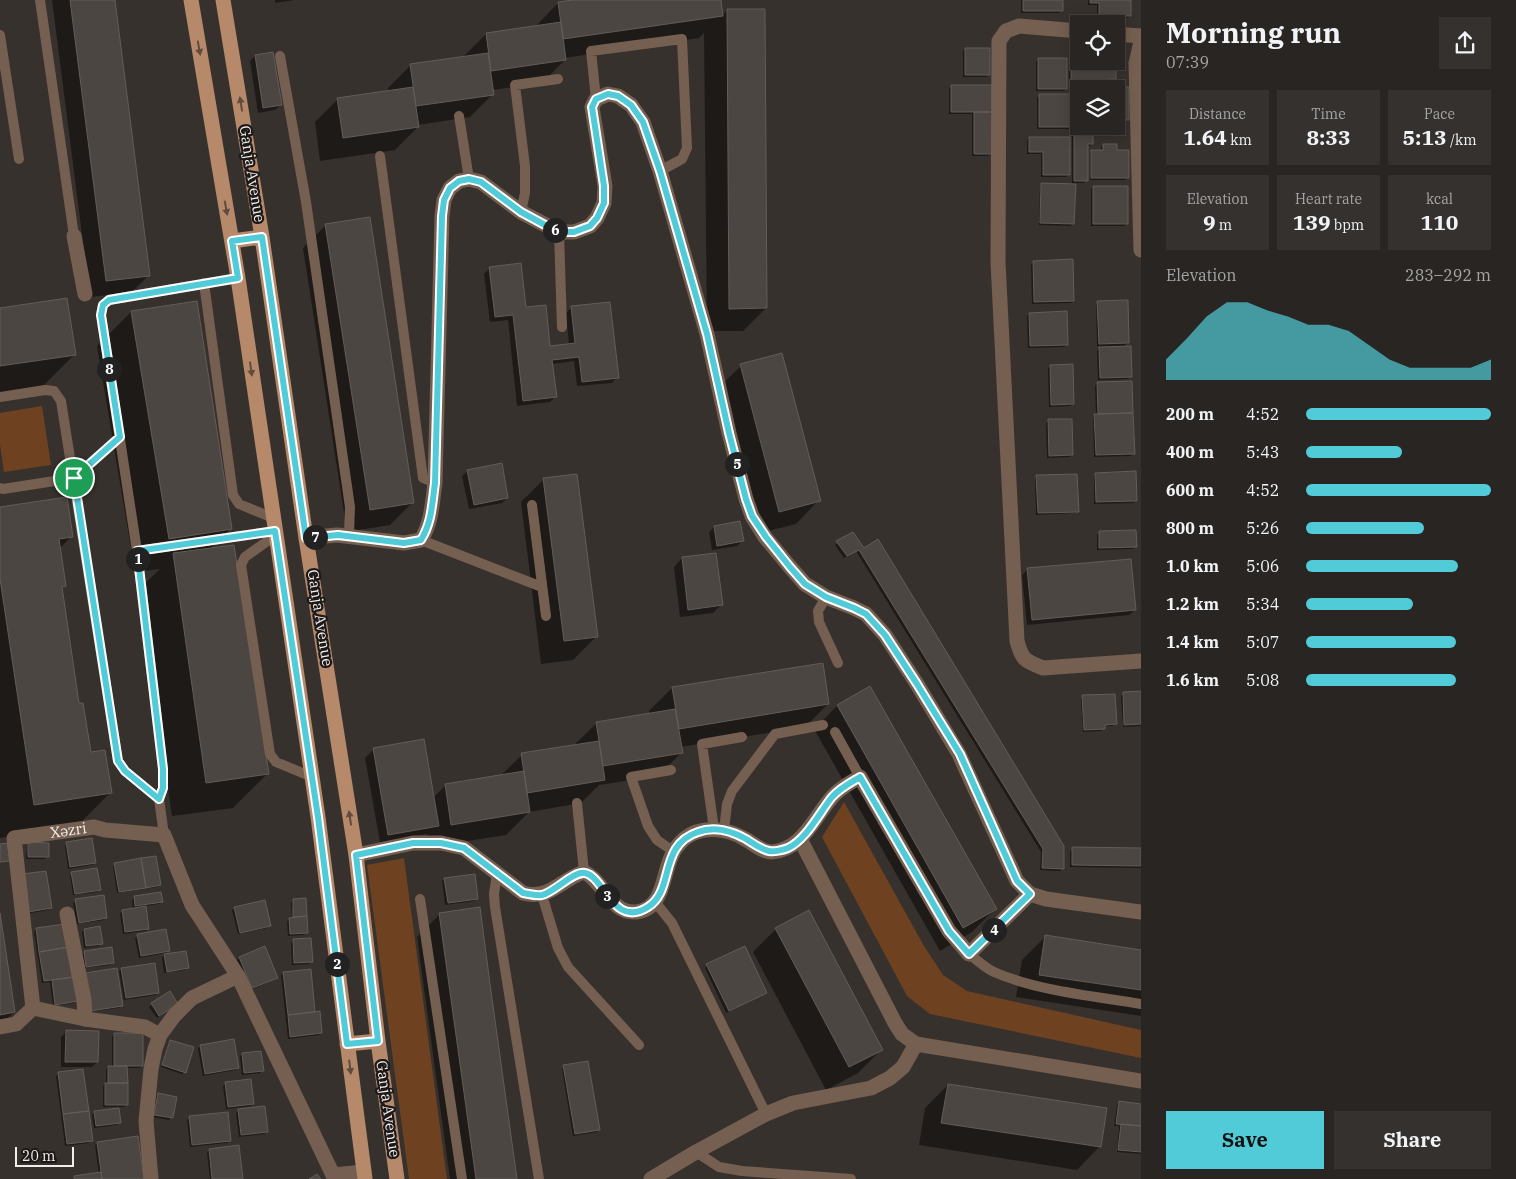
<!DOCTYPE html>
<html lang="en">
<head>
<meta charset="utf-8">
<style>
  body { margin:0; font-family:"IBM Plex Serif",serif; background:#35312f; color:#f1f3f6; height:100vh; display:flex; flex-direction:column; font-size:19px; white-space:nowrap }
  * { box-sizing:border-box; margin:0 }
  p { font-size:16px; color:#a5a5a5 }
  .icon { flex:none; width:28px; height:28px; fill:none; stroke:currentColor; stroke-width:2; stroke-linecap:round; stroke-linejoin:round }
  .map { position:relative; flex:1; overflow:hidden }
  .sheet { display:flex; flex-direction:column; background:#292522; width:375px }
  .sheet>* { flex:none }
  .buttons { position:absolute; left:1070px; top:15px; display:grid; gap:10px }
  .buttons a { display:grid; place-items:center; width:55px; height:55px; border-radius:0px; background:#292522; box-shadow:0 2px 12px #0003,0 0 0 1px #454240; font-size:25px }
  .scale { position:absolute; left:15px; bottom:12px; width:59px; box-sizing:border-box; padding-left:5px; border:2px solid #f1edeb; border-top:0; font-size:14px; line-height:18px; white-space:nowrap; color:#f1edeb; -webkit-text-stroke:4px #1c1918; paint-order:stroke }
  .pin { position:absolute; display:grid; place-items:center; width:42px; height:42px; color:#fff; margin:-21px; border:2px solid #fff; border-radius:50%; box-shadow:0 1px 5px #0007 }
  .km { position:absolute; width:25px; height:25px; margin:-12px; border-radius:50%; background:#222; color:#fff; font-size:14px; line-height:25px; text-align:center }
  .round { display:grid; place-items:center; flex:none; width:52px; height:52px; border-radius:0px; background:#35312f }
  .summary { display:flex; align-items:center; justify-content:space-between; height:85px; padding:0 25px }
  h1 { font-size:28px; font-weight:700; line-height:38px }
  .stats { display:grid; grid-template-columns:repeat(3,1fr); gap:8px; height:85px; padding:5px 25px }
  .stats div { display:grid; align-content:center; border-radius:0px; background:#35312f; text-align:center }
  .stats b { font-size:21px; font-weight:700 }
  .stats small { font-size:14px; font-weight:400 }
  .stats p { font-size:14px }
  .chart { height:140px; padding:10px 25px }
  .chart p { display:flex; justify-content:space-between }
  .chart svg { width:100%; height:90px; margin-top:5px; fill:#52cbd8; opacity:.7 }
  .cta { display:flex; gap:10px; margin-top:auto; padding:10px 25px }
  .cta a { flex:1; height:58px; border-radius:0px; background:#52cbd8; color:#111; font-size:20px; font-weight:700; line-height:58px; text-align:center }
  .cta a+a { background:#35312f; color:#f1f3f6 }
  ul { padding:0 25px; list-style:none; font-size:16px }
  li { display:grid; grid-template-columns:80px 60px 1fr; align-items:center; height:38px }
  li i { height:12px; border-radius:6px; background:#52cbd8 }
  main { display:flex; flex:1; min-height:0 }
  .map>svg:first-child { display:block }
  .green { fill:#6e4120 }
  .shadow { fill:#0007 }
  .building { fill:#4c4642; stroke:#635c58 }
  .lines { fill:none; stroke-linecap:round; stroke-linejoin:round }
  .lane { stroke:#755f50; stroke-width:10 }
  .street { stroke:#755f50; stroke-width:15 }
  .primary { stroke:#b6896a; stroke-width:15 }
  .oneway { fill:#614b3d }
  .route-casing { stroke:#fff; stroke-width:10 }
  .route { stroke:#52cbd8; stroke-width:6 }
  .labels { text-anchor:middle; stroke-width:4.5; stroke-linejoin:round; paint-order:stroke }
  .street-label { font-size:15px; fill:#f1edeb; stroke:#1c1918 }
</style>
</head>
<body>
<main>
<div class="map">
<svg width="1141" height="1179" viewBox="0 0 1141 1179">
  <rect width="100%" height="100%" fill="#37312d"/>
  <!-- green -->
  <path class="green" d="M42 406 51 465 4 472 0 445V413Z
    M844 802 924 946 943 975 967 991 1141 1030V1058L930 1014 907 996 822 837Z
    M404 858 447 1179H409L367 865Z"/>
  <!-- shadow -->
  <path class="shadow" d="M52 0H114L149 275 132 292 90 297Z
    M275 0H295L275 3Z
    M581 0H720L722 16 727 10 766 308 743 331H707L704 33 699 38 564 58 565 60 542 83 492 90 493 94 470 117 418 125V127L395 150 320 161 315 122 338 99 388 92V88L411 65 463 57 486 34 535 27 558 3Z
    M1021 0H1062V11L1059 13H1021Z
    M1088 0H1130V16L1128 18H1097V5H1088Z
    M965 49 988 75 986 77H963V51Z
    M1072 55 1079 61 1115 78 1112 81H1107V88H1128V119L1126 122H1116V89H1069V57Z
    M255 56 281 105 275 110 258 113 250 61Z
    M1038 60 1066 88 1064 91H1036V62Z
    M952 86H991V154L988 156H972V114H949V88Z
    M1039 96 1071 126 1075 123 1079 126 1092 143 1090 146H1086V180L1084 183H1075L1073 223 1071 226 1039 225 1040 187 1042 184 1072 185V126L1069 129H1037V98Z
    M1029 138 1068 175 1066 177H1041V154H1027V140Z
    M1104 145 1127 178 1125 180H1090V153L1092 151H1101V147Z
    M1093 187 1127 224 1124 226H1091V189Z
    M326 225 413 502 390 525 347 532 303 248Z
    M1033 262 1073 301 1071 303 1032 304 1031 264Z
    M490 268 525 309 549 347 569 345 566 313 571 308 617 377 612 383 577 386 574 361 552 364 555 397 550 402 517 406 508 320 490 322 484 274Z
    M1098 302 1128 343 1123 347 1130 376 1128 379 1098 380 1097 351 1101 346H1097L1096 304Z
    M0 309 75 354 40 389 0 395Z
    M131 312 230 529 209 550 268 773 233 808 172 816 139 589 160 569 135 572 97 346Z
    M1029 314 1067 344 1064 347 1028 348 1027 316Z
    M741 366 819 500 796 524 756 534 717 389Z
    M1050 366 1073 404 1070 406 1049 407 1048 368Z
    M1097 383 1133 454 1131 456 1094 457 1093 417 1096 415 1095 386Z
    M1049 421 1072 455 1070 457 1047 458 1046 423Z
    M468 471 507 498 502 503 469 509 462 476Z
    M1096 474 1136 500 1134 503 1094 504V476Z
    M1037 476 1077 511 1075 513 1036 515 1035 478Z
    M544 479 596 637 573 660 541 664 521 502Z
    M0 508 72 536 59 549 65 586 61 589 78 705 90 754 110 793 76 827 0 838Z
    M714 527 742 541 737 546 712 550 709 532Z
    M1099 533 1135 546 1133 549 1097 550V535Z
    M853 534 1062 869 1060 871 1040 870 1041 852 856 551 844 558 835 545Z
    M682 558 721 605 713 613 680 617 674 567Z
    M1027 570 1135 610 1129 615 1027 625 1022 575Z
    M672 688 828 704 805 727 680 747 681 753 658 776 599 785 581 803 529 812 506 835 429 847 427 834 380 842 365 758 374 749 433 798 446 785 500 776 522 755 573 746 597 723 650 714 649 711Z
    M870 688 995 909 972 932 940 951 814 729 837 706Z
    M1141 693V726L1123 727 1121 696 1123 694Z
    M1083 697 1115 723 1113 726H1103L1101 731 1083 732 1081 699Z
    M67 843 95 863 92 865 68 869 65 846Z
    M29 844 47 857 45 859H26L27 846Z
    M1073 849H1141V868L1070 867V851Z
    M115 864 160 885 157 887 117 893 113 866Z
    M72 873 100 889 97 892 73 895 70 875Z
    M21 878 51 908 48 910 26 914Z
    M445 879 477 898 474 901 445 905 442 881Z
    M160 894 162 902 159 904 145 906 148 928 146 931 123 934 120 914 122 911 133 910 132 900 134 898Z
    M76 900 106 918 104 920 77 924 73 903Z
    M293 900H305L307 932 304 935 288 936 287 921 292 919 291 903Z
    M235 908 270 925 267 928 238 934 232 910Z
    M440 914 516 1179H450L417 937Z
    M0 922 14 1012 3 1023 0 1024Z
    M64 925 76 1001 74 1003 53 1006 50 982 42 983 34 932 36 929Z
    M776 929 881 1050 858 1073 826 1090 753 952Z
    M84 930 101 943 99 946 84 948 82 932Z
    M138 936 168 951 166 953 139 958 135 938Z
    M1045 937 1141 951V1016L1016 997 1022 960Z
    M294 940 311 961 309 964 292 965 291 943Z
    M85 952 113 962 110 965 84 968 82 955Z
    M164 955 188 968 185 970 164 973 162 958Z
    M240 958 277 977 274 980 250 990 237 960Z
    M707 965 766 993 726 1013 705 968Z
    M122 969 158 993 156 995 124 1000 119 971Z
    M116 970 121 1005 119 1008 88 1012Z
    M284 973 314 1013 321 1033 319 1035 288 1039 281 975Z
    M169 993 174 1006 157 1018 149 1007Z
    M66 1032 97 1062 92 1067H61V1037Z
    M114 1034 142 1065 140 1068H126V1105L124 1107H103V1086L106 1083V1069L108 1067H112V1037Z
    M171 1041 185 1072 182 1074 161 1067 168 1044Z
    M233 1041 237 1068 235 1070 203 1076 198 1049 200 1046Z
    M242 1054 262 1070 260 1073 242 1075 240 1057Z
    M564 1066 599 1130 597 1132 573 1136 562 1069Z
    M59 1074 91 1141 89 1143 65 1146 56 1076Z
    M225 1084 253 1104 251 1106 226 1109 223 1086Z
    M948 1085 1100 1146 1077 1170 919 1145 925 1108Z
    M159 1094 171 1117 169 1120 152 1117 156 1097Z
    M1119 1103 1141 1105V1153L1140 1154 1117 1152 1119 1126H1114L1117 1105Z
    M239 1111 267 1132 264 1134 239 1137 236 1113Z
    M95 1112 120 1123 117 1125 94 1128 92 1115Z
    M190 1118 230 1140 227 1143 190 1147 187 1120Z
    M98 1143 143 1179H73L74 1177 99 1174 95 1145Z
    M209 1150 241 1179H210L207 1153Z"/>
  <!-- building -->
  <path class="building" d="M70 0H115L150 276 106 281Z
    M572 0H721L723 16 563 39 558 2Z
    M1023 0H1063V11H1023Z
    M1090 0H1131V16H1099V3H1090Z
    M727 9H765L767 308 729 309Z
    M561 22 566 60 491 71 486 33Z
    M965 48H990V75H965Z
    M273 52 282 105 263 108 255 55Z
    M488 53 494 95 416 106 410 64Z
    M1071 54H1079V61H1108V63H1116V79H1108V87H1071Z
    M1038 58H1067V89H1038Z
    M951 85H992V112H951Z
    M413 87 419 127 343 138 337 98Z
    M1090 87H1129V120H1116V89H1090Z
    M1039 94H1072V127H1039Z
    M974 112H992V154H974Z
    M1074 121H1079V126H1093V144H1088V181H1074Z
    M1029 137H1070V175H1043V152H1029Z
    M1103 144H1117V150H1129V178H1091V150H1103Z
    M1041 183 1076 184 1074 224 1040 223Z
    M1093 186H1128V224H1093Z
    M370 217 414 503 370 510 325 224Z
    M1073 259 1074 301 1034 302 1033 261Z
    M521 263 526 307 546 305 550 346 575 343 571 306 610 302 619 378 582 382 579 357 552 360 557 397 523 401 513 315 495 317 489 267Z
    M67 298 76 355 0 366V308Z
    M1128 300 1129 343 1099 344 1097 301Z
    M197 301 232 529 169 539 131 311Z
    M1067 311 1068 345 1030 346 1029 313Z
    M1131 346 1132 377 1100 378 1099 347Z
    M782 353 821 501 779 512 740 364Z
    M1073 364 1074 404 1051 405 1050 365Z
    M1132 381 1133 413 1098 414 1097 382Z
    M1133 413 1135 454 1096 455 1094 414Z
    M1048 419H1072L1073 455 1049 456Z
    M502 463 508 498 474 505 467 470Z
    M1136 471 1137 501 1096 502 1095 473Z
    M577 474 598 637 564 641 543 478Z
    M1077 474 1079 512 1038 513 1036 475Z
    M67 497 73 537 59 539 66 586 62 587 79 703H83L91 752 105 750 112 793 34 805 0 579V507Z
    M740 521 744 541 717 546 714 526Z
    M1136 530 1137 547 1099 548V531Z
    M853 532 864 548 878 539 1064 846V869L1042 868 1043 849 859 550 847 556 836 541Z
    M234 545 269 774 206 783 173 553Z
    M716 553 723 605 688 610 682 557Z
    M1131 559 1136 610 1032 620 1027 568Z
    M823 663 829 704 679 729 672 687Z
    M870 686 997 909 963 928 837 705Z
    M1141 691V724L1124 725 1123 692Z
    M1115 694 1117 724 1105 725V729L1084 730 1082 695Z
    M675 709 683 753 603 766 596 722Z
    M424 739 439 826 388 835 373 748Z
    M599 741 605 780 527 793 521 753Z
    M524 771 530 812 451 825 445 784Z
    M92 838 96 863 70 867 66 842Z
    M28 842 49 843V857H28Z
    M7 843 10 861 0 862V844Z
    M1072 847 1141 848V866L1072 865Z
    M156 856 161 885 146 888 141 858Z
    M141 858 146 888 119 892 114 863Z
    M97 868 101 890 75 894 71 872Z
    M46 871 52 908 28 912 22 874Z
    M475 874 478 899 448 903 444 878Z
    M161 892 163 902 135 906 134 896Z
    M104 895 107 918 79 923 75 899Z
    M306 898 307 916 293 917V899Z
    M265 900 271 926 240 933 234 907Z
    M146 906 149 929 125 932 122 910Z
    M480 907 490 984 517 1179H476L439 913Z
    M809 910 883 1050 849 1067 775 928Z
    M0 913 15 1012 0 1015Z
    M307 916 308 933 290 934 289 918Z
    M65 924 69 947 39 952 36 928Z
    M100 926 103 944 86 946 84 929Z
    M166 929 170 951 141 956 137 934Z
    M1045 935 1141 950V990L1039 975Z
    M311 938 313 962 294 963 293 939Z
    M265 946 278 978 252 988 239 957Z
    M745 946 767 993 729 1011 706 964Z
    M68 947 73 977 44 981 39 952Z
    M112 947 114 963 86 967 84 951Z
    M186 951 189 968 167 972 164 954Z
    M155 963 159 993 126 998 121 968Z
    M117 968 123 1006 90 1011 85 973Z
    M311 969 315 1012 288 1015 283 972Z
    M74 977 78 1001 55 1005 52 980Z
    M170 991 178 1004 159 1016 151 1003Z
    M320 1011 322 1033 290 1037 288 1015Z
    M66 1030 99 1031 98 1062H65Z
    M114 1033H143V1066H114Z
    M234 1039 239 1068 205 1074 200 1045Z
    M170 1040 194 1047 186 1073 162 1065Z
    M261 1051 264 1071 244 1073 242 1053Z
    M588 1061 600 1130 575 1134 563 1065Z
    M108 1066H127L128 1083H108Z
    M83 1069 89 1111 63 1114 58 1072Z
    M251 1079 254 1104 228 1107 225 1082Z
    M105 1083H128V1105H105Z
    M948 1084 1107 1108 1101 1147 941 1123Z
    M158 1093 177 1097 173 1118 154 1115Z
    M1119 1101 1141 1104V1126L1116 1124Z
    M265 1106 268 1132 241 1135 238 1109Z
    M119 1108 121 1123 96 1126 94 1111Z
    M89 1111 93 1141 67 1144 63 1114Z
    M228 1112 231 1141 192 1145 189 1116Z
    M1121 1124 1141 1126V1152L1118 1150Z
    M138 1136 144 1179H102L97 1142Z
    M239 1145 243 1179H212L209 1149Z
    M101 1172 102 1179H74V1176Z
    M317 1174 321 1179H309Z"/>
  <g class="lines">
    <!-- lane -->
    <path class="lane" d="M40 0 74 236
      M0 35 19 159
      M280 56 306 202 350 507 349 535
      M596 99 591 51 682 39 687 148 682 159 660 171
      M459 116 469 179
      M380 156 423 478 435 483
      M521 212 525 193V166L515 85 558 79
      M559 232 562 327
      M204 283 233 495 239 504 273 518
      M0 397 45 390 54 391 61 401 118 761 125 771 159 799
      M0 488 3 489 74 478 120 437
      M532 505 546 616
      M276 535 245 557 241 565 270 754 276 762 312 777
      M421 540 542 587
      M137 551 275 531
      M826 597 818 611 819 622 838 663
      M835 732 860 777
      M671 770 631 777 648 826 657 840 673 851
      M577 803 584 872
      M714 829 702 744 742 737
      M724 830 727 804 732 791 775 734 823 725
      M164 835 159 799 163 788V769L137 551 101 315 103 305 109 300 238 278
      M497 873 494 894 495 907 539 1179
      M542 895 558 948 568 967 639 1045
      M420 899 462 1179
      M655 902 672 923 766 1114
      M969 954C977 960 985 968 994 972 1037 991 1094 996 1141 1004
      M696 1152 719 1167 742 1171 851 1179"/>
    <!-- street -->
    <g class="street">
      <path d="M1079 31 1019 26 1006 31 999 41 998 262 1017 641C1022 660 1025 661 1043 668L1141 661"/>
      <path d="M1116 34 1141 36"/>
      <path d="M1141 42 1136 63 1141 250"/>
      <path d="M74 236 85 294"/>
      <path d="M306 538 337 535 404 543 421 540C432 522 432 504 435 483L442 216 444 200 450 188 459 181 469 179 481 182 521 212 559 232H574L590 226 597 218 604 203 605 186 592 107 596 99 608 94 618 96 631 105 643 122 660 171 707 334 729 433 746 499 752 516 765 537 790 567 805 584 826 597 854 608 866 614 885 635 917 684 959 754 1017 881 1030 894 1046 899 1141 912"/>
      <path d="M800 839 895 1023 902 1034 916 1044"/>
      <path d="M356 855 413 843H441L464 848 523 893C550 900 560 880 584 872 604 881 610 914 636 912 666 909 662 870 674 851 676 847 681 842 684 839 701 825 727 828 745 839 753 843 762 852 772 852 804 850 815 814 835 794 842 787 851 782 860 777L949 931 969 954 1030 894"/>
      <path d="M67 914 84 1000 85 1019"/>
      <path id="s1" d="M33 1008 14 838 94 827 105 830 164 835 192 905 238 976"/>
      <path d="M0 1027 16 1024 33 1008 85 1019 145 1027 160 1035"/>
      <path d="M151 1179 146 1121 151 1069 155 1049 160 1035 174 1016 192 998 238 976 333 1175 364 1172"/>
      <path d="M651 1179 696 1152 766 1114 793 1103 871 1088 890 1078 903 1067 916 1044 1141 1081"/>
    </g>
    <!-- primary -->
    <path class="primary" d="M191 0 238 278 318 817 365 1179
      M223 0 262 237 306 538 356 855 378 1041 397 1179
      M232 241 262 237
      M347 1044 378 1041"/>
  </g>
  <!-- one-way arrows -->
  <defs><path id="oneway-solid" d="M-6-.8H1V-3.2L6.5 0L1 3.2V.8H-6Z" transform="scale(1.25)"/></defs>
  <g class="oneway">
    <use href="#oneway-solid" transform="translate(199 48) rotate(80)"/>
    <use href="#oneway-solid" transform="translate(241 104) rotate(-99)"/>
    <use href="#oneway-solid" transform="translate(226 208) rotate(80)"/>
    <use href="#oneway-solid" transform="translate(251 369) rotate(82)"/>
    <use href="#oneway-solid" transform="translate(350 818) rotate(-99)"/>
    <use href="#oneway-solid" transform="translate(350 1067) rotate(83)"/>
  </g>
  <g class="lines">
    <!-- route casing -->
    <g class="route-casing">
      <path id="route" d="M608 94 618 96 631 105 643 122 660 171 707 334 729 433 746 499 752 516 766 537 790 567 805 584 826 597 854 608 866 614 885 635 917 684 960 754 1017 881 1030 894 969 954 949 931 860 777C850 783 840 788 832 797 820 812 806 840 788 848 783 850 774 852 769 851 760 849 754 844 746 839 732 831 714 826 698 832 658 845 675 890 648 907 613 929 605 877 585 873 573 871 555 892 542 895 536 896 529 894 523 893L464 848 441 843H413L356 855 378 1041 347 1044 318 817 275 531 137 551 163 769V788L159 799 125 771 118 761 74 478 120 437 101 315 103 305 109 300 238 278 232 241 262 237 306 538 338 535 404 543 421 540C432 522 432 504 435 483L442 216 444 200 450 188 459 181 469 179 481 182 521 212 558 232H574L590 226 597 218 604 203V186L592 107 596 99Z"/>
    </g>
    <!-- route -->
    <use href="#route" class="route"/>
  </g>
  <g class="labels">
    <!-- street labels -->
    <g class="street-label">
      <text transform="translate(252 174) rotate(81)" y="5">Ganja Avenue</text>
      <text transform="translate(320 618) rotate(81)" y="5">Ganja Avenue</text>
      <text dy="5" stroke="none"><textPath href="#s1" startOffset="226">Xəzri</textPath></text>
      <text transform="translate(388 1109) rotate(82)" y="5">Ganja Avenue</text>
    </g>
  </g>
</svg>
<div class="buttons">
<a><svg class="icon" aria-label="locate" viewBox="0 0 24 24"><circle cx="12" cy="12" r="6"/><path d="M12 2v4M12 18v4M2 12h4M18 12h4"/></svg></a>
<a><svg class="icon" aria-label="layers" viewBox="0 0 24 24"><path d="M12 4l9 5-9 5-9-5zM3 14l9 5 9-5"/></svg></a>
</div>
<div class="scale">20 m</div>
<div class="pin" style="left:74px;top:478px;background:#1e9e55"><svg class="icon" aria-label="arrive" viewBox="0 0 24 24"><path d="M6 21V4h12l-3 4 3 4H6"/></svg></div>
<b class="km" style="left:138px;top:559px">1</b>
<b class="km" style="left:337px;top:964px">2</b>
<b class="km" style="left:607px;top:896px">3</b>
<b class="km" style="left:994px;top:930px">4</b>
<b class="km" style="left:737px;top:464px">5</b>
<b class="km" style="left:555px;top:230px">6</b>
<b class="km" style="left:315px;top:537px">7</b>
<b class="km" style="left:109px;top:369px">8</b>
</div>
<section class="sheet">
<div class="summary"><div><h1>Morning run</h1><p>07:39</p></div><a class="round"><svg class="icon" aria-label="share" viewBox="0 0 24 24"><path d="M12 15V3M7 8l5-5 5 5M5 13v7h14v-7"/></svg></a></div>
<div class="stats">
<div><p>Distance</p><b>1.64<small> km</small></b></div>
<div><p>Time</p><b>8:33</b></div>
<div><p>Pace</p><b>5:13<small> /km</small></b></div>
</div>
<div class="stats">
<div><p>Elevation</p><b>9<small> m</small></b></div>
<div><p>Heart rate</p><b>139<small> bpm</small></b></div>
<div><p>kcal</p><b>110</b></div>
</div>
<div class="chart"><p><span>Elevation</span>283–292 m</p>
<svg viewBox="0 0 160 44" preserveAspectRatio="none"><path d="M0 44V34L10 24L20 13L30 6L40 6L50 10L60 13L70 17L80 17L90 20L100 27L110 34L120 38L130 38L140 38L150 38L160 34V44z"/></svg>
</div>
<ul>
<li><b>200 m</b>4:52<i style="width:100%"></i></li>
<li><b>400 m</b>5:43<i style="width:52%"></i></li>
<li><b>600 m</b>4:52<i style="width:100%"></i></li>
<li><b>800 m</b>5:26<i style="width:64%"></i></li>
<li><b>1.0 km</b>5:06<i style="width:82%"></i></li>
<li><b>1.2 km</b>5:34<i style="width:58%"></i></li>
<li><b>1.4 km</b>5:07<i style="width:81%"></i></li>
<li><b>1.6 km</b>5:08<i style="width:81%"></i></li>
</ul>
<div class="cta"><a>Save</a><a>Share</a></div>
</section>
</main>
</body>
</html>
